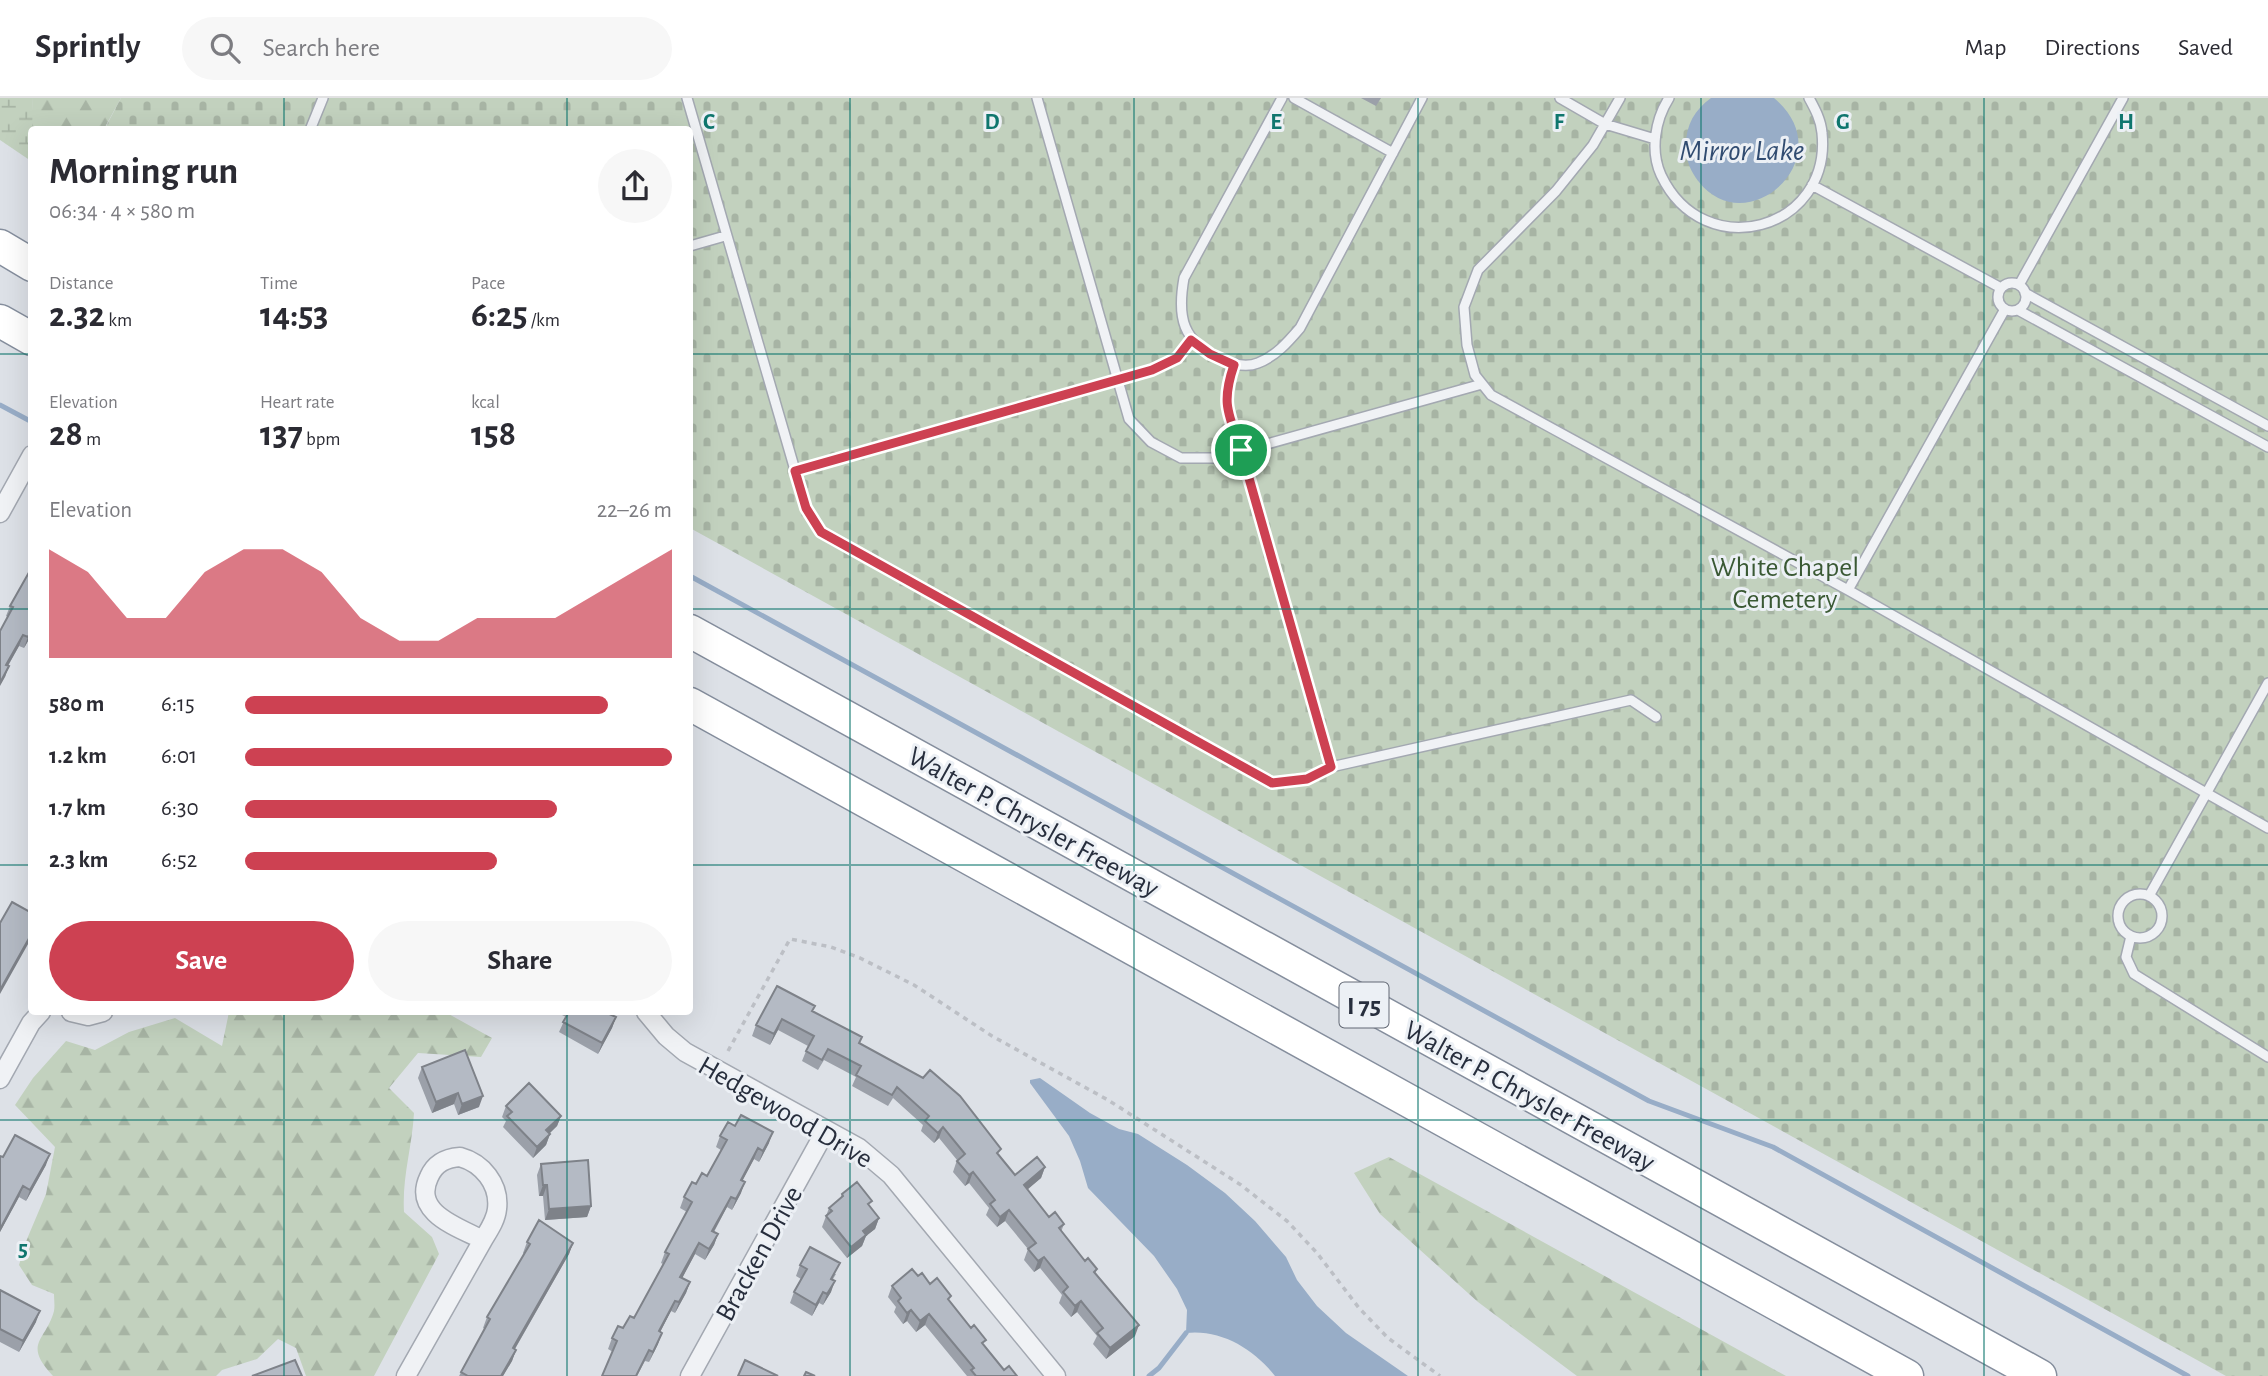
<!DOCTYPE html>
<html lang="en">
<head>
<meta charset="utf-8">
<style>
  body { margin:0; font-family:"Alegreya Sans",sans-serif; background:#f7f7f7; color:#2b2b33; height:100vh; display:flex; flex-direction:column; font-size:26px; white-space:nowrap }
  * { box-sizing:border-box; margin:0 }
  p { font-size:23px; color:#7c7c81 }
  .icon { flex:none; width:38px; height:38px; fill:none; stroke:currentColor; stroke-width:2; stroke-linecap:round; stroke-linejoin:round }
  .map { position:relative; flex:1; overflow:hidden }
  .details { position:absolute; left:28px; top:28px; width:665px; height:889px; display:flex; flex-direction:column; background:#fff; border-radius:7px; box-shadow:0 7px 28px #0002 }
  .details>* { flex:none }
  .pin { position:absolute; display:grid; place-items:center; width:60px; height:60px; color:#fff; margin:-30px; border:4px solid #fff; border-radius:50%; box-shadow:0 2px 7px #0007 }
  .round { display:grid; place-items:center; flex:none; width:74px; height:74px; border-radius:37px; background:#f7f7f7 }
  .head { display:flex; align-items:center; justify-content:space-between; height:119px; padding:0 21px }
  h1 { font-size:38px; font-weight:700; line-height:52px }
  .stats { display:grid; grid-template-columns:repeat(3,1fr); gap:10px; height:119px; padding:7px 21px }
  .stats div { display:grid; align-content:center }
  .stats b { font-size:35px; font-weight:700 }
  .stats small { font-size:19px; font-weight:400 }
  .stats p { font-size:19px }
  .chart { height:196px; padding:14px 21px }
  .chart p { display:flex; justify-content:space-between }
  .chart svg { width:100%; height:126px; margin-top:7px; fill:#cd4152; opacity:.7 }
  .button { display:flex; gap:14px; margin-top:auto; padding:14px 21px }
  .button a { flex:1; height:80px; border-radius:42px; background:#cd4152; color:#fff; font-size:28px; font-weight:700; line-height:80px; text-align:center }
  .button a+a { background:#f7f7f7; color:#2b2b33 }
  ul { padding:0 21px; list-style:none; font-size:23px }
  li { display:grid; grid-template-columns:112px 84px 1fr; align-items:center; height:52px }
  li i { height:18px; border-radius:9px; background:#cd4152 }
  header { display:flex; align-items:center; gap:42px; box-sizing:border-box; height:98px; padding:0 35px; background:#fff; border-bottom:2px solid #e1e1e2 }
  header strong { font-size:33px }
  nav { display:flex; gap:38px; margin-inline-start:auto; font-size:24px }
  .search { width:490px; height:63px; background:#f7f7f7; display:flex; align-items:center; gap:18px; box-sizing:border-box; padding:0 24px; border-radius:38px; color:#7c7c81; font-size:26px }
  .map>svg:first-child { display:block }
  .forest { fill:url(#forest-firs) }
  .wetland { fill:url(#wetland-marsh) }
  .cemetery { fill:url(#cemetery-stones) }
  .water { fill:#98adc7 }
  .lines { fill:none; stroke-linecap:round; stroke-linejoin:round }
  .stream { stroke:#98adc7; stroke-width:5 }
  .lane-casing { stroke:#a3a8b1; stroke-width:12 }
  .street-casing { stroke:#a3a8b1; stroke-width:21 }
  .highway-casing { stroke:#858e9d; stroke-width:35 }
  .path { stroke:#bcbfc5; stroke-width:3.5; stroke-dasharray:5 5; stroke-linecap:butt }
  .lane { stroke:#f0f2f5; stroke-width:9 }
  .street { stroke:#f0f2f5; stroke-width:18 }
  .highway { stroke:#fff; stroke-width:32 }
  .wall { fill:#9ba0a9 }
  .shaded-wall { fill:#7e8289 }
  .building { fill:#b4bac4; stroke:#7e8289; stroke-width:2 }
  .route-casing { stroke:#fff; stroke-width:14 }
  .route { stroke:#cd4152; stroke-width:9 }
  .grid { fill:none; stroke:#0f766e; stroke-width:2; stroke-opacity:0.55 }
  .labels { text-anchor:middle; stroke-width:6; stroke-linejoin:round; paint-order:stroke }
  .shield { fill:#ecf0f5; stroke:#626874; stroke-width:2 }
  .shield-label { font-size:26px; font-weight:bold; fill:#272e3d }
  .park-label { font-size:28px; fill:#3a5934; stroke:#ecf0f5 }
  .street-label { font-size:28px; fill:#272e3d; stroke:#ecf0f5 }
  .water-label { font-size:30px; font-style:italic; fill:#314c71; stroke:#ecf0f5 }
  .grid-label { font-size:23px; text-anchor:middle; font-weight:bold; fill:#0f766e; stroke:#ecf0f5; stroke-width:6; stroke-linejoin:round; paint-order:stroke }
</style>
</head>
<body>
<header>
<strong>Sprintly</strong>
<div class="search"><svg class="icon" aria-label="search" viewBox="0 0 24 24"><circle cx="10" cy="10" r="6"/><path d="M15 15l6 6"/></svg>Search here</div>
<nav><a>Map</a><a>Directions</a><a>Saved</a></nav>
</header>
<div class="map">
<svg width="2268" height="1278" viewBox="0 0 2268 1278">
  <defs>
    <pattern id="forest-firs" width="22" height="20" patternUnits="userSpaceOnUse" patternTransform="scale(1.75)"><rect width="22" height="20" fill="#c2d1be"/><path d="M5 1l3.5 6h-7zM16 11l3.5 6h-7z" fill="#a7b4a4"/></pattern>
    <pattern id="wetland-marsh" width="20" height="14" patternUnits="userSpaceOnUse" patternTransform="scale(1.75)"><rect width="20" height="14" fill="#c2d1be"/><path d="M1 5h8M5 5V1M11 12h8M15 12V8" fill="none" stroke="#a7b4a4"/></pattern>
    <pattern id="cemetery-stones" width="16" height="16" patternUnits="userSpaceOnUse" patternTransform="scale(1.75)"><rect width="16" height="16" fill="#c2d1be"/><path d="M2 7V4a2 2 0 0 1 4 0v3zM10 15v-3a2 2 0 0 1 4 0v3z" fill="#a7b4a4"/></pattern>
  </defs>
  <rect width="100%" height="100%" fill="#dde1e7"/>
  <!-- forest -->
  <path class="forest" d="M33 0H121L104 31H33L31 25Z
    M229 914H445L492 940 481 959 418 955 389 990 414 1015C412 1050 402 1079 404 1114L432 1139 439 1156 374 1278H306L296 1250 278 1241 257 1261 222 1272 216 1278H53C22 1245 46 1243 54 1213 55 1208 54 1201 54 1196L32 1187 19 1167 27 1141 46 1096 55 1049 15 1007 33 980 66 943 95 952 129 934 175 920 222 948Z
    M1389 1059 1786 1278H1577L1478 1204 1380 1116 1354 1075Z"/>
  <!-- wetland -->
  <path class="wetland" d="M0 0H33L31 63 0 42Z"/>
  <!-- cemetery -->
  <path class="cemetery" d="M121 0H2268V1278H2226L690 430V32H104Z"/>
  <!-- water -->
  <path class="water" d="M1711 0H1774C1844 59 1747 145 1699 84 1691 74 1686 63 1686 50 1685 29 1694 12 1711 0Z
    M1040 980 1090 1015 1119 1031 1138 1036 1187 1067 1225 1095 1255 1123 1286 1159 1297 1182 1317 1208 1346 1235 1408 1278H1275C1254 1251 1221 1231 1186 1235L1187 1212 1177 1191 1154 1158 1088 1090 1080 1063 1069 1038 1030 985V982Z"/>
  <g class="lines">
    <!-- stream -->
    <path class="stream" d="M0 307 32 324
      M690 478 1649 1003 1773 1049 2188 1278
      M1149 1278 1159 1270 1186 1235"/>
    <!-- lane casing -->
    <g class="lane-casing">
      <path id="lane" d="M687 0 806 410 821 434 1272 685 1307 681 1331 669 1241 352C1227 315 1221 305 1234 267
        M1037 0 1129 321 1151 344 1181 360H1217L1482 286
        M1282 0 1184 180C1177 219 1182 244 1221 261 1232 266 1246 270 1258 265 1276 258 1288 244 1300 230L1422 0
        M1294 0 1393 55
        M1560 0 1605 26 1655 41
        M1620 0 1593 47 1556 93 1478 172 1464 209 1467 247 1475 277 1491 297 1848 492 2268 730
        M1669 0C1655 22 1650 53 1661 77 1704 168 1832 132 1822 35 1821 22 1815 11 1809 0
        M310 32 323 0
        M1812 87 2001 190
        M690 148 725 138
        M1998 199a14 14 0 1 1 28 0a14 14 0 1 1-28 0Z
        M2019 187 2123 0
        M2025 195 2268 328
        M2018 212 2268 349
        M795 373 1152 272 1177 260 1191 242
        M1848 492 2005 211
        M1331 669 1631 602 1656 619
        M2118 818a22 22 0 1 1 44 0a22 22 0 1 1-44 0Z
        M2149 798 2268 585
        M2131 838 2126 859 2134 876 2268 959"/>
    </g>
    <!-- street casing -->
    <g class="street-casing">
      <path id="street" d="M0 415 32 357
        M71 914 88 918 103 914
        M646 914 666 938 685 954 859 1050 891 1077 1056 1278
        M0 981 31 925 41 914
        M460 1059C482 1065 500 1086 497 1111 496 1122 489 1132 483 1142 458 1129 412 1115 429 1079 435 1065 446 1060 460 1059Z
        M406 1278 483 1142
        M690 1278 826 1032"/>
    </g>
    <!-- highway casing -->
    <g class="highway-casing">
      <path id="highway" d="M0 148 32 167
        M0 223 32 241
        M690 533 2040 1278
        M690 606 1907 1278"/>
    </g>
    <!-- path -->
    <path class="path" d="M728 953 790 841 831 849 860 860 914 887 992 938 1108 1002 1241 1087 1287 1123 1317 1155 1359 1210 1388 1240 1440 1278"/>
    <!-- lane -->
    <use href="#lane" class="lane"/>
    <!-- street -->
    <use href="#street" class="street"/>
    <!-- highway -->
    <use href="#highway" class="highway"/>
  </g>
  <!-- wall -->
  <path class="wall" d="M1361 0H1381L1376 8Z
    M32 469V536L24 550 19 548 8 568 5 579 8 519 6 518 10 508Z
    M813 913 860 945 999 1057 1015 1077 1045 1069 1041 1080 1027 1091 1049 1119 1064 1126 1061 1134 1085 1163 1097 1171 1095 1176 1135 1238 1106 1261 1093 1246 1097 1238 1077 1214 1071 1219 1059 1205 1062 1197 1040 1170 1034 1174 1024 1162 1028 1151 1005 1123 997 1129 986 1117 989 1110 969 1085 965 1088 953 1074 957 1062 939 1040 934 1045 921 1033 923 1027 893 1000 888 1008 852 988 856 979 824 962 818 972 802 963 808 948 778 932 770 947 752 938 756 927Z
    M556 914H605L616 919 612 930 598 956 559 934 566 919Z
    M422 969 479 1009 458 1017 454 1006 432 1015 418 980Z
    M506 1008 561 1018 557 1028 549 1035 550 1036 546 1047 533 1060 503 1029 506 1023 502 1019Z
    M720 1038 769 1045 759 1064 754 1061 742 1083 741 1095 732 1112 727 1109 714 1134 718 1136 714 1147 705 1162 695 1156 682 1180 690 1184 686 1195 675 1215 671 1213 660 1234 658 1246 649 1264 645 1263 637 1278H602L613 1254 608 1251 612 1240 634 1220 663 1166 661 1165 665 1154 687 1114 680 1110 684 1099 696 1086 707 1078 721 1052 716 1049Z
    M0 1058 3 1059 46 1067 26 1103 19 1099 0 1134Z
    M541 1066 591 1108 587 1119 545 1122 543 1098H539L537 1077Z
    M842 1096 870 1109 879 1120 875 1131 866 1138 862 1148 847 1160 822 1129 829 1110 840 1101Z
    M527 1144 573 1145 569 1156 515 1251 516 1252 512 1263 503 1278H459L485 1231 483 1230 487 1219 524 1156 523 1155Z
    M800 1167 836 1176 833 1181 831 1194 823 1207 819 1205 812 1218 790 1205 794 1194 801 1181 796 1178Z
    M918 1178 930 1186 949 1203 1004 1272 1017 1278H967L925 1227 916 1234 907 1223 903 1226 894 1214 896 1209 888 1199 892 1188Z
    M0 1192 36 1224 19 1254 0 1244Z"/>
  <!-- shaded-wall -->
  <path class="shaded-wall" d="M32 532V536L24 550 28 539Z
    M23 537 19 548 2 578 6 567Z
    M9 568 5 579 0 588V585Z
    M32 835V839L0 896V892Z
    M616 919 612 930 598 956 602 945Z
    M782 921 778 932 770 947 774 936Z
    M458 995 454 1006 432 1015 436 1004Z
    M483 998 479 1009 458 1017 462 1006Z
    M561 1018 557 1028 542 1043 546 1032Z
    M943 1029 939 1040 934 1045 938 1035Z
    M773 1034 769 1045 759 1064 763 1053Z
    M550 1036 546 1047 533 1060 537 1049Z
    M758 1050 754 1061 737 1093 741 1082Z
    M50 1056 46 1067 26 1103 30 1092Z
    M1045 1069 1041 1080 1020 1098 1024 1087Z
    M973 1074 969 1085 965 1088 969 1077Z
    M745 1084 741 1095 732 1112 736 1101Z
    M543 1087H547L543 1098H539Z
    M23 1088 19 1099 0 1134V1131Z
    M731 1099 727 1109 708 1144 712 1133Z
    M591 1108 587 1119 545 1122 549 1111Z
    M1009 1112 1005 1123 997 1129 1000 1119Z
    M879 1120 875 1131 866 1138 862 1148 847 1160 851 1149 863 1133Z
    M718 1136 714 1147 705 1162 709 1151Z
    M573 1145 569 1156 509 1261 513 1250Z
    M699 1145 695 1156 677 1190 680 1179Z
    M1044 1159 1040 1170 1034 1174 1038 1163Z
    M835 1183 831 1194 823 1207 827 1196Z
    M690 1184 686 1195 675 1215 679 1204Z
    M823 1194 819 1205 812 1218 816 1207Z
    M675 1203 671 1213 655 1244 659 1233Z
    M1081 1203 1077 1214 1071 1219 1075 1208Z
    M911 1212 907 1223 903 1226 907 1215Z
    M40 1213 36 1224 19 1254 23 1243Z
    M929 1216 925 1227 916 1234 920 1223Z
    M1139 1227 1135 1238 1106 1261 1110 1250Z
    M662 1235 658 1246 649 1264 653 1254Z
    M516 1252 512 1263 503 1278H501Z"/>
  <!-- building -->
  <path class="building" d="M32 469V532L28 539 23 537 6 567 9 568 0 585V533L13 509 10 508Z
    M12 804 32 815V835L0 892V825Z
    M777 888 815 908 812 913 862 939 859 945 923 980 930 972 960 998 1001 1051 997 1055 1015 1077 1037 1059 1045 1069 1024 1087 1049 1119 1055 1114 1064 1126 1059 1130 1085 1163 1088 1160 1097 1171 1094 1174 1139 1227 1110 1250 1097 1235 1103 1230 1081 1203 1075 1208 1063 1194 1068 1189 1044 1159 1038 1163 1028 1151 1036 1145 1009 1112 1000 1119 990 1106 995 1102 973 1074 969 1077 957 1063 965 1056 943 1029 938 1035 925 1023 929 1018 897 989 892 997 856 977 861 968 828 951 822 962 806 953 814 938 782 921 774 936 756 927Z
    M569 914H605L616 919 602 945 563 924Z
    M465 952 483 998 462 1006 458 995 436 1004 422 969Z
    M529 985 561 1018 546 1032 550 1036 537 1049 507 1018 512 1014 506 1008Z
    M741 1017 773 1034 763 1053 758 1050 741 1082 745 1084 736 1101 731 1099 712 1133 718 1136 709 1151 699 1145 680 1179 690 1184 679 1204 675 1203 659 1233 662 1235 653 1254 649 1252 636 1278H602L617 1243 612 1240 618 1228 623 1230 630 1218 634 1220 669 1156 665 1154 692 1104 684 1099 692 1084 696 1086 702 1075 707 1078 727 1042 720 1038 728 1024 735 1028Z
    M15 1037 50 1056 30 1092 23 1088 0 1131V1058L3 1059Z
    M588 1062 591 1108 549 1111 547 1087H543L541 1066Z
    M857 1084 872 1103 868 1106 879 1120 863 1133 866 1137 851 1149 826 1118 832 1113 829 1110 843 1098 842 1096Z
    M539 1122 573 1145 513 1250 516 1252 501 1278H468L461 1274 490 1221 487 1219 530 1146 527 1144Z
    M810 1149 840 1165 831 1181 835 1183 827 1196 823 1194 816 1207 794 1194 807 1171 800 1167Z
    M912 1171 918 1178 922 1175 930 1186 937 1180 951 1198 948 1201 971 1230 974 1227 986 1242 982 1245 1004 1272 1009 1268 1017 1278H976L971 1272 974 1270 929 1216 920 1223 911 1212 907 1215 898 1203 901 1200 892 1188Z
    M0 1192 40 1213 23 1243 0 1231Z
    M295 1262 302 1278H252Z
    M745 1262 778 1278H738Z
    M806 1274 815 1278H804Z"/>
  <g class="lines">
    <!-- route casing -->
    <g class="route-casing">
      <path id="route" d="M1191 242 1210 256 1234 267C1221 305 1228 315 1241 352L1331 669 1307 681 1272 685 821 434 806 410 795 373 1152 272 1177 260Z"/>
    </g>
    <!-- route -->
    <use href="#route" class="route"/>
  </g>
  <!-- grid -->
  <path class="grid" d="M284 0V32M567 0V32M850 0V1278M1134 0V1278M1418 0V1278M1701 0V1278M1984 0V1278M0 256H32M690 256H2268M0 511H32M690 511H2268M0 767H32M690 767H2268M284 914V1278M567 914V1278M0 1022H2268"/>
  <g class="labels">
    <!-- shield labels -->
    <rect class="shield" x="1339.5" y="884.5" width="49" height="45" rx="5"/>
    <g class="shield-label">
      <text x="1364" y="916">I 75</text>
    </g>
    <!-- park labels -->
    <g class="park-label">
      <text x="1785" y="478">White Chapel<tspan x="1785" dy="32">Cemetery</tspan></text>
    </g>
    <!-- street labels -->
    <g class="street-label">
      <text transform="translate(1034 723) rotate(29)" y="10">Walter P. Chrysler Freeway</text>
      <text transform="translate(1530 997) rotate(29)" y="10">Walter P. Chrysler Freeway</text>
      <text transform="translate(786 1013) rotate(30)" y="10">Hedgewood Drive</text>
      <text transform="translate(758 1155) rotate(-61)" y="10">Bracken Drive</text>
    </g>
    <!-- water labels -->
    <g class="water-label">
      <text x="1742" y="62">Mirror Lake</text>
    </g>
  </g>
  <g class="grid-label">
    <text x="709" y="31">C</text>
    <text x="992" y="31">D</text>
    <text x="1276" y="31">E</text>
    <text x="1559" y="31">F</text>
    <text x="1843" y="31">G</text>
    <text x="2126" y="31">H</text>
    <text x="23" y="1158">5</text>
  </g>
</svg>
<div class="pin" style="left:1241px;top:352px;background:#1e9e55"><svg class="icon" aria-label="arrive" viewBox="0 0 24 24"><path d="M6 21V4h12l-3 4 3 4H6"/></svg></div>
<section class="details">
<div class="head"><div><h1>Morning run</h1><p>06:34 · 4 × 580 m</p></div><a class="round"><svg class="icon" aria-label="share" viewBox="0 0 24 24"><path d="M12 15V3M7 8l5-5 5 5M5 13v7h14v-7"/></svg></a></div>
<div class="stats">
<div><p>Distance</p><b>2.32<small> km</small></b></div>
<div><p>Time</p><b>14:53</b></div>
<div><p>Pace</p><b>6:25<small> /km</small></b></div>
</div>
<div class="stats">
<div><p>Elevation</p><b>28<small> m</small></b></div>
<div><p>Heart rate</p><b>137<small> bpm</small></b></div>
<div><p>kcal</p><b>158</b></div>
</div>
<div class="chart"><p><span>Elevation</span>22–26 m</p>
<svg viewBox="0 0 160 44" preserveAspectRatio="none"><path d="M0 44V6L10 14L20 30L30 30L40 14L50 6L60 6L70 14L80 30L90 38L100 38L110 30L120 30L130 30L140 22L150 14L160 6V44z"/></svg>
</div>
<ul>
<li><b>580 m</b>6:15<i style="width:85%"></i></li>
<li><b>1.2 km</b>6:01<i style="width:100%"></i></li>
<li><b>1.7 km</b>6:30<i style="width:73%"></i></li>
<li><b>2.3 km</b>6:52<i style="width:59%"></i></li>
</ul>
<div class="button"><a>Save</a><a>Share</a></div>
</section>
</div>
</body>
</html>
